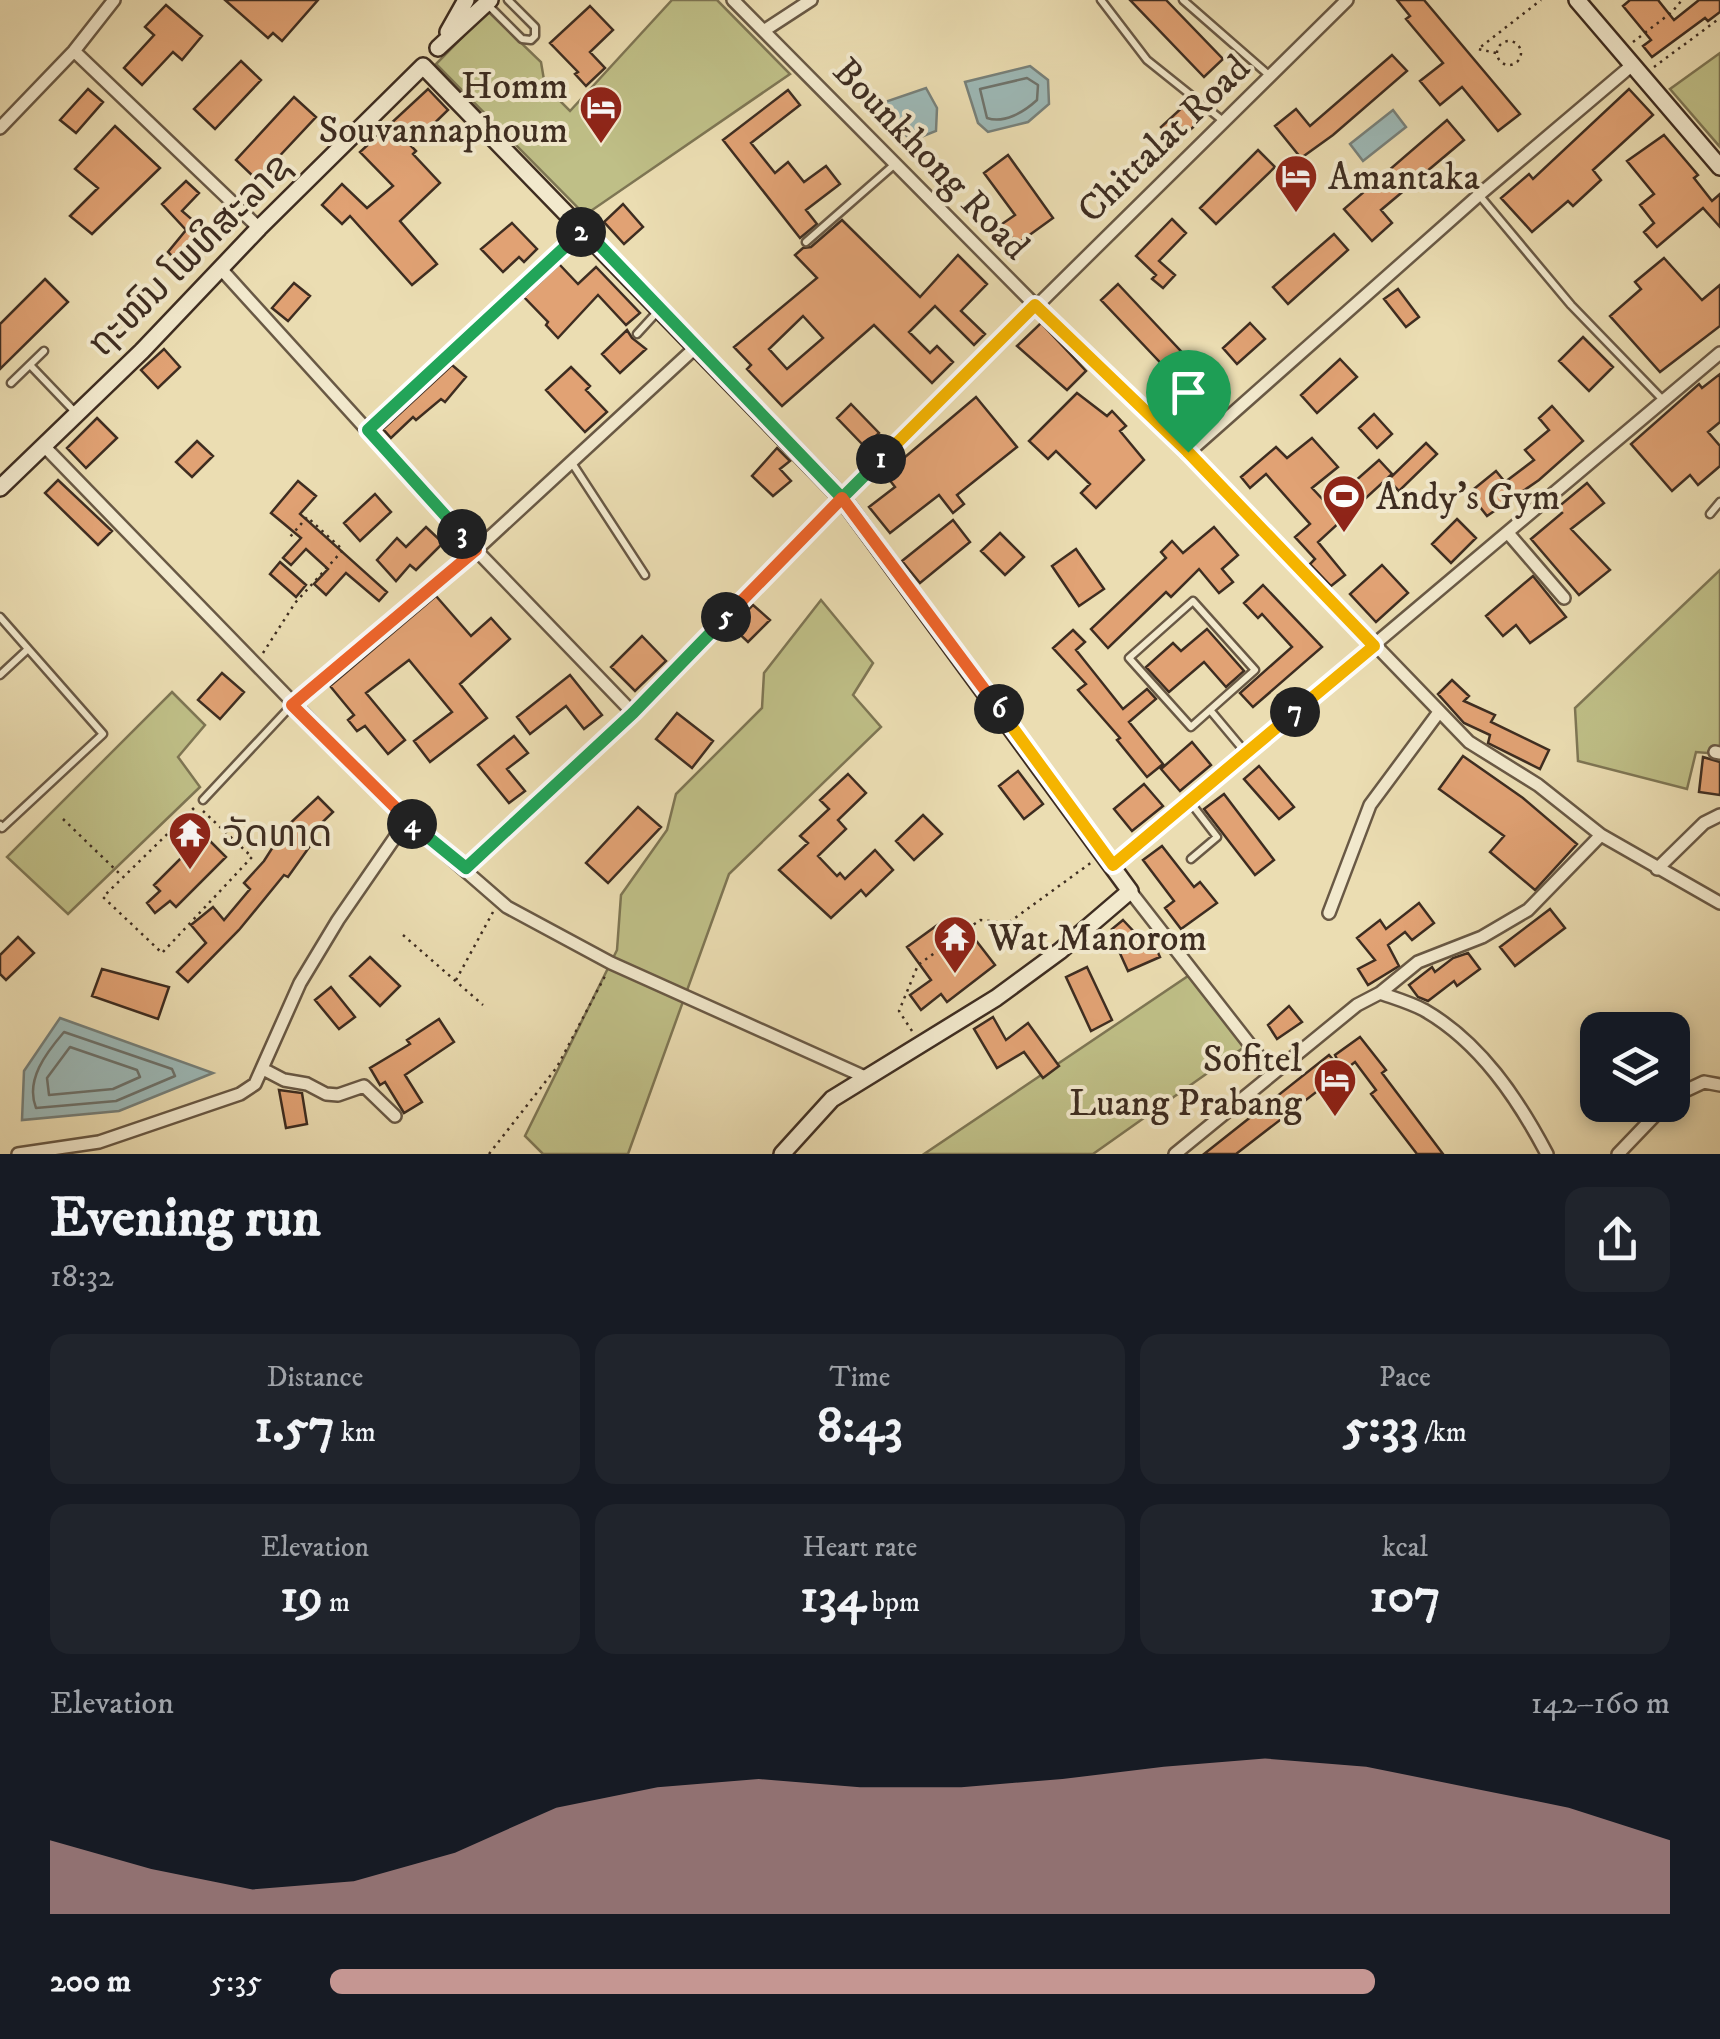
<!DOCTYPE html>
<html lang="en">
<head>
<meta charset="utf-8">
<style>
  body { margin:0; font-family:"IM FELL DW Pica","Noto Sans Lao",serif; background:#20242c; color:#f1f3f6; height:100vh; display:flex; flex-direction:column; font-size:38px; white-space:nowrap }
  * { box-sizing:border-box; margin:0 }
  p { font-size:32px; color:#9ea1a6 }
  .icon { flex:none; width:55px; height:55px; fill:none; stroke:currentColor; stroke-width:2; stroke-linecap:round; stroke-linejoin:round }
  .map { position:relative; height:1154px; overflow:hidden }
  .sheet { display:flex; flex-direction:column; background:#171b24; flex:1 }
  .sheet>* { flex:none }
  .fabs { position:absolute; left:1580px; top:1012px; display:grid; gap:20px }
  .fabs a { display:grid; place-items:center; width:110px; height:110px; border-radius:20px; background:#171b24; box-shadow:0 5px 15px #0003; font-size:50px }
  .pin { position:absolute; display:grid; place-items:center; width:85px; height:85px; color:#fff; margin:-102px -42px; border-radius:50% 50% 50% 0; rotate:-45deg; box-shadow:0 0 10px #0007 }
  .pin .icon { rotate:45deg }
  .km { position:absolute; width:50px; height:50px; margin:-25px; border-radius:50%; background:#222; color:#fff; font-size:28px; line-height:50px; text-align:center }
  .round { display:grid; place-items:center; flex:none; width:105px; height:105px; border-radius:20px; background:#20242c }
  .summary { display:flex; align-items:center; justify-content:space-between; height:170px; padding:0 50px }
  h1 { font-size:55px; font-weight:700; line-height:75px }
  .metrics { display:grid; grid-template-columns:repeat(3,1fr); gap:15px; height:170px; padding:10px 50px }
  .metrics div { display:grid; align-content:center; border-radius:20px; background:#20242c; text-align:center }
  .metrics b { font-size:50px; font-weight:700 }
  .metrics small { font-size:28px; font-weight:400 }
  .metrics p { font-size:28px }
  .chart { height:280px; padding:20px 50px }
  .chart p { display:flex; justify-content:space-between }
  .chart svg { width:100%; height:180px; margin-top:10px; fill:#c59692; opacity:.7 }
  ul { padding:0 50px; list-style:none; font-size:32px }
  li { display:grid; grid-template-columns:160px 120px 1fr; align-items:center; height:75px }
  li i { height:25px; border-radius:12px; background:#c59692 }
  .map>svg:first-child { display:block }
  .green { fill:#bfbf87; stroke:#7e7654; stroke-width:2.5 }
  .water { fill:#9db9b7; stroke:#77817b; stroke-width:2.5 }
  .lines { fill:none; stroke-linecap:round; stroke-linejoin:round }
  .shore { stroke:#6e736c; stroke-width:2.5 }
  .building { fill:#e1a274; stroke:#3e2d21; stroke-width:2.5; fill-rule:evenodd }
  .lane-casing { stroke:#695945; stroke-width:11 }
  .street-casing { stroke:#695945; stroke-width:16 }
  .secondary-casing { stroke:#3e2d21; stroke-width:20 }
  .path { stroke:#3e2d21; stroke-width:2.5; stroke-dasharray:2.5 5; stroke-linecap:butt }
  .lane { stroke:#f2e9cd; stroke-width:6 }
  .street { stroke:#f2e9cd; stroke-width:11 }
  .secondary { stroke:#f2e9cd; stroke-width:15 }
  .split-1-casing { stroke:#fff; stroke-width:20 }
  .split-2-casing { stroke:#fff; stroke-width:20 }
  .split-3-casing { stroke:#fff; stroke-width:20 }
  .split-4-casing { stroke:#fff; stroke-width:20 }
  .split-5-casing { stroke:#fff; stroke-width:20 }
  .split-6-casing { stroke:#fff; stroke-width:20 }
  .split-7-casing { stroke:#fff; stroke-width:20 }
  .split-8-casing { stroke:#fff; stroke-width:20 }
  .split-1 { stroke:#f5b400; stroke-width:12 }
  .split-2 { stroke:#22a559; stroke-width:12 }
  .split-3 { stroke:#22a559; stroke-width:12 }
  .split-4 { stroke:#f0652b; stroke-width:12 }
  .split-5 { stroke:#22a559; stroke-width:12 }
  .split-6 { stroke:#f0652b; stroke-width:12 }
  .split-7 { stroke:#f5b400; stroke-width:12 }
  .split-8 { stroke:#f5b400; stroke-width:12 }
  .labels { text-anchor:middle; stroke-width:8; stroke-linejoin:round; paint-order:stroke }
  .poi-label { font-size:38px; fill:#3e2d21; stroke:#f2e9cd; text-anchor:start }
  .street-label { font-size:38px; fill:#3e2d21; stroke:#f2e9cd }
</style>
</head>
<body>
<div class="map">
<svg width="1720" height="1154" viewBox="0 0 1720 1154">
  <rect width="100%" height="100%" fill="#ebddb2"/>
  <filter id="stains"><feTurbulence type="fractalNoise" baseFrequency=".002" numOctaves="4"/><feColorMatrix values="0 0 0 0 .2 0 0 0 0 .09 0 0 0 0 .02 0 0 0 .5 -.17"/></filter>
  <radialGradient id="worn" r=".72"><stop offset=".6" stop-color="#630" stop-opacity="0"/><stop offset="1" stop-color="#630" stop-opacity=".3"/></radialGradient>
  <!-- green -->
  <path class="green" d="M672 0H717L790 74 585 215 436 64 488 11 541 62 545 86 570 111Z
    M1720 53V147L1670 89Z
    M1720 570V754L1696 752 1687 789 1578 761 1575 708Z
    M821 600 873 663 853 695 881 727 729 874 628 1154H543L525 1136 617 950 621 895 667 830 676 794 762 708 764 673Z
    M172 692 205 725 178 757 200 787 68 914 7 857Z
    M1194 972 1250 1043 1093 1154H924Z"/>
  <!-- water -->
  <path class="water" d="M1030 66 1048 80 1049 104 1028 122 988 132 978 123 965 82Z
    M926 88 937 108 936 131 911 141 879 104Z
    M1393 110 1406 127 1363 161 1350 144Z
    M60 1018 213 1073 119 1111 22 1120 24 1071Z"/>
  <g class="lines">
    <!-- shore -->
    <path class="shore" d="M1027 78 1038 85 1037 100C1024 112 1004 124 987 118L980 89Z
      M64 1032 172 1069 175 1076 116 1101 36 1108C25 1080 46 1053 64 1032Z
      M70 1047 137 1070 140 1077 113 1089 49 1095 47 1078Z"/>
  </g>
  <!-- building -->
  <path class="building" d="M225 0H318L282 41 273 33 268 38Z
    M1130 0H1166L1223 59 1204 77Z
    M1397 0H1424L1520 114 1498 131 1462 87 1440 105 1420 81 1443 63 1406 19 1410 16Z
    M1630 0H1658L1674 20 1699 0H1720V12L1708 21 1705 18 1652 57 1643 46 1651 40 1623 6Z
    M166 5 202 36 182 60 173 52 142 85 124 68 154 35 145 27Z
    M590 6 613 30 590 52 605 68 586 86 575 74 578 72 550 43Z
    M1392 55 1407 71 1333 135 1301 158 1275 126 1296 109 1310 126Z
    M241 61 261 80 215 129 194 109Z
    M88 89 103 102 76 133 60 120Z
    M428 89 448 110 411 146 416 151 413 154 440 183 400 221 437 264 412 285 350 216 342 224 322 205 342 184 367 208 393 186 360 152Z
    M1629 89 1653 115 1593 170 1601 180 1573 206 1568 201 1532 232 1501 198 1529 174 1533 179Z
    M788 90 800 105 751 143 775 173 788 162 804 182 826 166 840 184 806 210 817 224 800 238 723 140Z
    M294 97 316 117 257 180 236 160Z
    M1187 103 1202 119 1176 143 1161 127Z
    M1447 120 1464 140 1381 210 1392 223 1372 241 1344 209Z
    M115 126 160 168 92 234 70 216 98 188 75 169Z
    M1664 135 1698 175 1694 178 1712 201 1720 194V227L1703 208 1657 247 1644 232 1654 223 1640 205 1654 194 1627 161Z
    M1258 150 1275 167 1216 224 1200 208Z
    M1008 155 1053 218 1017 244 1002 224 1015 215 984 173Z
    M186 181 199 193 182 211 209 234 180 264 168 252 186 230 162 204Z
    M623 204 643 227 624 244 604 222Z
    M1172 219 1186 233 1159 261 1175 275 1163 288 1152 279 1156 275 1136 256Z
    M842 220 920 297 958 255 987 284 961 311 985 334 974 345 935 306 909 332 930 353 937 346 953 362 932 383 874 325 782 406 747 369 751 365 734 347 817 278 795 255 803 248 811 247ZM803 316 823 338 787 369 769 349Z
    M512 223 537 249 524 262 519 257 503 272 481 249Z
    M1334 234 1348 250 1288 304 1273 287Z
    M1664 258 1702 300 1720 285V326L1660 372 1610 316 1641 289 1635 282Z
    M559 264 578 284 596 267 640 313 626 325 598 295 558 338 546 325 548 322 524 297Z
    M45 279 68 302 0 369V324Z
    M294 283 310 296 288 321 272 308Z
    M1118 284 1207 379 1191 395 1101 300Z
    M1398 289 1419 317 1406 327 1384 299Z
    M1041 323 1086 371 1067 390 1017 346Z
    M1250 323 1265 339 1237 364 1223 348Z
    M627 330 632 338 646 349 620 373 602 354Z
    M1583 337 1613 367 1589 391 1559 361Z
    M164 349 180 367 158 388 141 370Z
    M1340 359 1357 377 1317 413 1301 395Z
    M452 365 466 377 445 402 441 399 416 420 413 417 391 438 383 429Z
    M571 367 590 386 586 390 607 412 585 432 546 390Z
    M1720 374V422L1708 432 1720 446V466L1698 485 1690 475 1672 491 1631 444 1699 384 1702 388Z
    M1077 393 1107 416 1112 411 1126 426 1120 431 1144 460 1096 508 1081 493 1090 484 1056 451 1048 459 1029 441Z
    M976 397 1017 447 957 495 964 504 953 513 939 495 890 533 869 507 895 487 885 474Z
    M851 404 879 433 865 447 837 418Z
    M1552 406 1583 441 1539 480 1487 516 1469 493 1496 471 1505 482 1534 460 1525 450 1549 430 1539 418Z
    M1374 414 1392 434 1377 448 1359 428Z
    M97 418 117 438 86 468 67 448Z
    M1312 438 1338 467 1312 488 1328 505 1379 460 1392 474 1318 542 1345 575 1331 586 1310 564 1315 559 1295 537 1310 524 1266 474 1250 488 1241 477 1276 447 1287 458Z
    M197 441 213 456 192 477 176 462Z
    M1426 443 1437 454 1399 491 1388 480Z
    M777 448 790 461 780 469 791 481 773 496 752 476Z
    M58 480 112 531 98 545 45 493Z
    M298 481 316 496 300 514 387 592 379 601 346 573 326 595 314 584 328 569 306 549 291 565 283 558 301 538 271 513Z
    M1587 483 1604 503 1571 529 1610 570 1579 595 1531 539 1562 513 1557 508Z
    M375 494 391 512 360 541 344 523Z
    M1457 519 1476 538 1451 563 1432 544Z
    M953 520 970 542 920 583 902 561Z
    M426 527 443 543 416 570 410 565 396 581 377 560 397 538 406 547Z
    M1214 527 1238 555 1222 569 1233 582 1219 593 1199 569 1171 597 1166 592 1108 648 1091 629 1166 558 1161 552 1172 541 1183 553Z
    M1000 533 1024 557 1005 575 981 551Z
    M1076 549 1104 589 1079 606 1052 566Z
    M280 562 306 585 296 597 270 574Z
    M1382 565 1408 593 1376 622 1350 594Z
    M1533 576 1566 617 1530 643 1516 625 1503 636 1486 616Z
    M1263 585 1322 647 1253 707 1240 693 1292 647 1262 614 1258 618 1244 603Z
    M436 596 471 636 491 618 510 639 460 684 487 718 430 762 414 741 452 712 409 660 366 693 405 740 388 754 365 726 357 731 348 720 354 715 330 686Z
    M753 605 770 620 748 642 732 627Z
    M1207 629 1244 671 1226 687 1204 662 1169 692 1146 667 1173 643 1181 651Z
    M1073 630 1085 642 1076 650 1123 709 1147 689 1156 699 1129 722 1163 764 1147 777 1117 740 1120 738 1078 690 1086 684 1053 648Z
    M642 636 666 661 635 691 611 667Z
    M222 673 244 692 220 719 198 700Z
    M570 675 602 715 584 729 566 706 530 734 517 717Z
    M1452 680 1469 696 1464 701 1495 715 1491 722 1549 750 1540 769 1488 743 1490 735 1464 723 1438 694Z
    M677 713 713 741 692 768 656 739Z
    M514 736 528 753 507 769 525 791 509 803 478 765Z
    M1192 742 1211 765 1180 791 1161 769Z
    M1463 756 1523 798 1577 844 1535 890 1490 852 1504 836 1439 789Z
    M1703 757 1720 762V795L1699 792Z
    M1259 766 1294 807 1279 819 1244 779Z
    M1018 771 1043 804 1024 819 999 786Z
    M848 774 866 793 838 820 846 829 818 856 837 876 840 873 845 879 875 850 893 870 866 896 861 890 831 918 779 870 808 843 800 836 829 809 820 800Z
    M1144 784 1163 806 1132 831 1114 809Z
    M1224 794 1274 860 1255 875 1204 809Z
    M318 797 333 812 303 841 310 846 288 877 284 875 239 930 188 982 177 972 206 943 191 925 213 907 224 920 250 889 244 883 264 861 285 828Z
    M638 807 661 827 608 883 586 863Z
    M923 815 942 834 914 860 896 841Z
    M204 835 226 857 176 907 170 901 155 913 147 903 160 891 154 885Z
    M1162 846 1194 887 1200 882 1217 903 1181 929 1165 908 1174 901 1143 860Z
    M1419 903 1434 923 1412 940 1405 932 1388 945 1399 966 1368 985 1358 969 1375 960 1357 938 1380 920 1386 929Z
    M1550 909 1565 928 1515 966 1500 947Z
    M1123 920 1141 939 1150 935 1160 957 1128 971 1118 949 1127 945 1112 929Z
    M943 921 951 929 956 924 966 938 971 934 995 965 947 1002 941 994 921 1010 910 995 931 980 907 947Z
    M18 937 34 953 6 980 0 974V955Z
    M1468 953 1480 969 1457 986 1454 981 1428 1001 1418 997 1409 985 1432 967 1435 972 1453 958Z
    M370 957 400 986 380 1006 350 976Z
    M1087 967 1112 1020 1091 1031 1066 977Z
    M102 969 169 987 158 1019 92 996Z
    M331 987 355 1017 339 1029 315 1000Z
    M1289 1006 1302 1022 1277 1039 1268 1025Z
    M993 1017 1006 1040 1028 1023 1059 1066 1043 1078 1024 1052 997 1068 974 1029Z
    M439 1019 454 1042 405 1075 422 1102 404 1113 385 1082 380 1085 370 1068 410 1044 407 1040Z
    M1360 1037 1386 1070 1382 1073 1443 1154H1417L1371 1094 1376 1090 1355 1062 1236 1154H1204L1329 1055 1342 1070 1335 1055Z
    M279 1090 302 1093 307 1124 286 1128Z"/>
  <g class="lines">
    <!-- lane casing -->
    <g class="lane-casing">
      <path id="lane" d="M1101 0 1147 60 1222 120
        M1183 0 1270 76
        M487 4 522 39 531 40 535 36V27L508 0
        M1479 195 1571 305 1663 400
        M806 242 895 164
        M637 334 659 310
        M30 365 75 412
        M11 383 44 351
        M572 463 645 575
        M1710 514 1720 502
        M1193 601 1255 670 1191 727 1129 658Z
        M0 617 103 734 2 828 0 825
        M0 675 28 649
        M1210 710 1246 753
        M203 800 291 706
        M1190 802 1217 837 1191 859"/>
    </g>
    <!-- street casing -->
    <g class="street-casing">
      <path id="street" d="M733 0 1035 305 1189 452 1469 742 1538 785 1601 835 1720 903
        M765 30 811 0
        M74 51 259 228
        M0 128 74 51 114 0
        M221 269 476 550 633 713
        M368 430 583 229
        M43 445 407 820 507 907 611 963 865 1077
        M1189 452 1479 195 1631 66
        M1508 533 1564 598
        M292 705 476 550 696 347
        M1715 752 1720 753
        M1113 865 1720 353
        M467 869 633 713 842 498 1347 0
        M1657 869 1704 823 1720 815
        M1130 891 1272 1073
        M1329 913 1370 805 1439 712
        M1380 993C1394 998 1411 1003 1424 1010 1480 1042 1518 1099 1547 1154
        M263 1069 284 1080 307 1084 326 1094 338 1095 364 1086 395 1116
        M1672 1097 1704 1082 1720 1085
        M18 1154 99 1142 240 1094 255 1084 300 983 338 920 407 820
        M1175 1154 1357 1005 1380 993 1418 962 1482 937 1528 910 1601 835
        M1618 1154 1665 1105"/>
    </g>
    <!-- secondary casing -->
    <g class="secondary-casing">
      <path id="secondary" d="M1577 0 1720 167
        M448 32 466 0
        M438 48 490 0
        M0 488 142 351 259 228 423 66 842 498 1130 891 1060 951 996 998 832 1099 782 1154"/>
    </g>
    <!-- path -->
    <path class="path" d="M1497 53a12 12 0 1 1 24 0a12 12 0 1 1-24 0Z
      M1633 42 1672 12 1682 0
      M1496 53 1478 49 1541 0
      M1654 67 1720 18
      M263 653 295 603 343 550 307 517 290 537
      M194 808 103 897 162 953 252 857 203 811
      M63 819 122 876
      M403 935 483 1005
      M456 980 493 912
      M912 1031 899 1011 918 965 980 920 1008 923 1092 862
      M489 1154 557 1067 605 976"/>
    <!-- lane -->
    <use href="#lane" class="lane"/>
    <!-- street -->
    <use href="#street" class="street"/>
    <!-- secondary -->
    <use href="#secondary" class="secondary"/>
  </g>
  <g class="lines">
    <!-- split-1 casing -->
    <g class="split-1-casing">
      <path id="split-1" d="M881 459 1035 305 1188 452"/>
    </g>
    <!-- split-2 casing -->
    <g class="split-2-casing">
      <path id="split-2" d="M581 232 584 229 842 498 881 459"/>
    </g>
    <!-- split-3 casing -->
    <g class="split-3-casing">
      <path id="split-3" d="M462 534 368 430 581 232"/>
    </g>
    <!-- split-4 casing -->
    <g class="split-4-casing">
      <path id="split-4" d="M412 824 292 705 476 550 462 534"/>
    </g>
    <!-- split-5 casing -->
    <g class="split-5-casing">
      <path id="split-5" d="M412 824 466 868 633 713 726 617"/>
    </g>
    <!-- split-6 casing -->
    <g class="split-6-casing">
      <path id="split-6" d="M726 617 842 498 999 709"/>
    </g>
    <!-- split-7 casing -->
    <g class="split-7-casing">
      <path id="split-7" d="M999 709 1113 865 1295 712"/>
    </g>
    <!-- split-8 casing -->
    <g class="split-8-casing">
      <path id="split-8" d="M1188 452 1374 646 1295 712"/>
    </g>
    <!-- split-1 -->
    <use href="#split-1" class="split-1"/>
    <!-- split-2 -->
    <use href="#split-2" class="split-2"/>
    <!-- split-3 -->
    <use href="#split-3" class="split-3"/>
    <!-- split-4 -->
    <use href="#split-4" class="split-4"/>
    <!-- split-5 -->
    <use href="#split-5" class="split-5"/>
    <!-- split-6 -->
    <use href="#split-6" class="split-6"/>
    <!-- split-7 -->
    <use href="#split-7" class="split-7"/>
    <!-- split-8 -->
    <use href="#split-8" class="split-8"/>
  </g>
  <!-- icons -->
  <defs>
    <g id="hotel-pin" transform="scale(2.25)"><path d="M0 17L-7.5 6A9.5 9.5 0 1 1 7.5 6Z" fill="#8f2418" stroke="#f2e9cd"/><path d="M-6-4.5h1.5V1H6V5H4.5V3h-9V5H-6ZM-4 0a1.8 1.8 0 1 1 3.6 0ZM.5 0V-2.5h3Q6-2.5 6 0Z" fill="#fff"/></g>
    <g id="stadium-pin" transform="scale(2.25)"><path d="M0 17L-7.5 6A9.5 9.5 0 1 1 7.5 6Z" fill="#8f2418" stroke="#f2e9cd"/><path d="M0-5a6.5 5 0 1 0 0 10a6.5 5 0 1 0 0-10ZM-3.5-1.8h7v3.6h-7Z" fill="#fff"/></g>
    <g id="temple-pin" transform="scale(2.25)"><path d="M0 17L-7.5 6A9.5 9.5 0 1 1 7.5 6Z" fill="#8f2418" stroke="#f2e9cd"/><path d="M0-6L5-2H3V0L6.5 2.5H4V6H1.5V3h-3V6H-4V2.5H-6.5L-3 0V-2H-5Z" fill="#fff"/></g>
  </defs>
  <g fill-rule="evenodd">
    <use href="#hotel-pin" x="601" y="107"/>
    <use href="#hotel-pin" x="1296" y="176"/>
    <use href="#stadium-pin" x="1344" y="496"/>
    <use href="#temple-pin" x="190" y="833"/>
    <use href="#temple-pin" x="955" y="937"/>
    <use href="#hotel-pin" x="1335" y="1080"/>
  </g>
  <g class="labels">
    <!-- poi labels -->
    <g class="poi-label">
      <text x="568" y="98" text-anchor="end">Homm<tspan x="568" dy="44">Souvannaphoum</tspan></text>
      <text x="1328" y="189">Amantaka</text>
      <text x="1376" y="509">Andy's Gym</text>
      <text x="222" y="846">ວັດທາດ</text>
      <text x="988" y="950">Wat Manorom</text>
      <text x="1302" y="1071" text-anchor="end">Sofitel<tspan x="1302" dy="44">Luang Prabang</tspan></text>
    </g>
    <!-- street labels -->
    <g class="street-label">
      <text transform="translate(1163 138) rotate(-44)" y="13">Chittalat Road</text>
      <text transform="translate(932 158) rotate(46)" y="13">Bounkhong Road</text>
      <text transform="translate(189 254) rotate(-45)" y="13">ຖະໜົນ ໂພທິສະລາຊ</text>
    </g>
  </g>
  <rect width="100%" height="100%" filter="url(#stains)"/>
  <rect width="100%" height="100%" fill="url(#worn)"/>
</svg>
<div class="fabs">
<a><svg class="icon" aria-label="layers" viewBox="0 0 24 24"><path d="M12 4l9 5-9 5-9-5zM3 14l9 5 9-5"/></svg></a>
</div>
<div class="pin" style="left:1188px;top:452px;background:#1e9e55"><svg class="icon" aria-label="arrive" viewBox="0 0 24 24"><path d="M6 21V4h12l-3 4 3 4H6"/></svg></div>
<b class="km" style="left:881px;top:459px">1</b>
<b class="km" style="left:581px;top:232px">2</b>
<b class="km" style="left:462px;top:534px">3</b>
<b class="km" style="left:412px;top:824px">4</b>
<b class="km" style="left:726px;top:617px">5</b>
<b class="km" style="left:999px;top:709px">6</b>
<b class="km" style="left:1295px;top:712px">7</b>
</div>
<section class="sheet">
<div class="summary"><div><h1>Evening run</h1><p>18:32</p></div><a class="round"><svg class="icon" aria-label="share" viewBox="0 0 24 24"><path d="M12 15V3M7 8l5-5 5 5M5 13v7h14v-7"/></svg></a></div>
<div class="metrics">
<div><p>Distance</p><b>1.57<small> km</small></b></div>
<div><p>Time</p><b>8:43</b></div>
<div><p>Pace</p><b>5:33<small> /km</small></b></div>
</div>
<div class="metrics">
<div><p>Elevation</p><b>19<small> m</small></b></div>
<div><p>Heart rate</p><b>134<small> bpm</small></b></div>
<div><p>kcal</p><b>107</b></div>
</div>
<div class="chart"><p><span>Elevation</span>142–160 m</p>
<svg viewBox="0 0 160 44" preserveAspectRatio="none"><path d="M0 44V26L10 33L20 38L30 36L40 29L50 18L60 13L70 11L80 13L90 13L100 11L110 8L120 6L130 8L140 13L150 18L160 26V44z"/></svg>
</div>
<ul>
<li><b>200 m</b>5:35<i style="width:78%"></i></li>
</ul>
</section>
</body>
</html>
